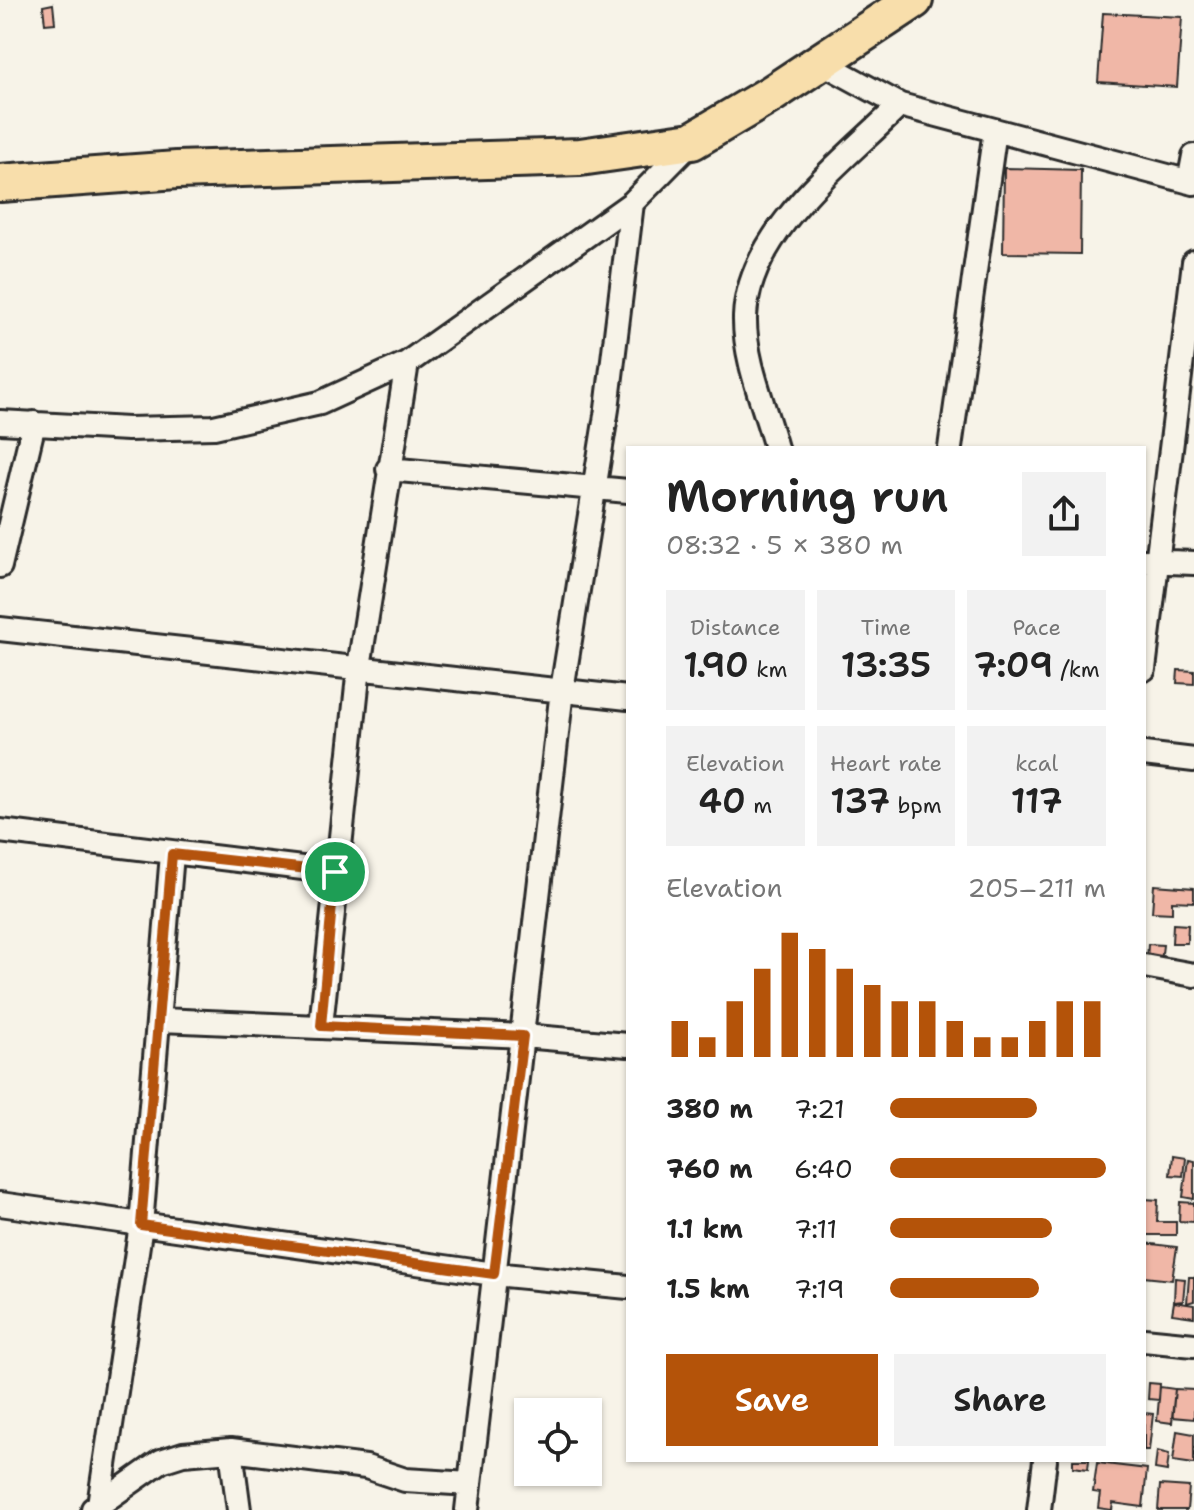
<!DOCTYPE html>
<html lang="en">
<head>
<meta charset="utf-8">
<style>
  body { margin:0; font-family:"Shantell Sans",sans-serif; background:#f2f2f2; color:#222; height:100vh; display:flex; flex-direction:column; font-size:30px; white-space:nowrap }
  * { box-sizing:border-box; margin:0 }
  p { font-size:26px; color:#767676 }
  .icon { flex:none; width:44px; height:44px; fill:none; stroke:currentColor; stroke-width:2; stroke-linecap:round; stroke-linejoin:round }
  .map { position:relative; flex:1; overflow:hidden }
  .drawer { position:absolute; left:626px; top:446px; width:520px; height:1016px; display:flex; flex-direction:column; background:#fff; border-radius:0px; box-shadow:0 2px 6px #0004 }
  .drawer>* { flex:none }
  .tools { position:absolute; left:514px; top:1398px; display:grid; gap:16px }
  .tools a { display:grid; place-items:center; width:88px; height:88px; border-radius:0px; background:#fff; box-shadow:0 2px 6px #0004; font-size:40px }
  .pin { position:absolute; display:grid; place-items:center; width:68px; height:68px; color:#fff; margin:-34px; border:4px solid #fff; border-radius:50%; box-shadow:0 2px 8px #0007 }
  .round { display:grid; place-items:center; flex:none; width:84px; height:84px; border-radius:0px; background:#f2f2f2 }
  .summary { display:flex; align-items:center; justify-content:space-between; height:136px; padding:0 40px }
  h1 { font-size:44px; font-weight:600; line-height:60px }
  .stats { display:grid; grid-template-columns:repeat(3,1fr); gap:12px; height:136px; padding:8px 40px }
  .stats div { display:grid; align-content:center; border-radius:0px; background:#f2f2f2; text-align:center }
  .stats b { font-size:34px; font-weight:600 }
  .stats small { font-size:22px; font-weight:400 }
  .stats p { font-size:22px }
  .chart { height:224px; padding:16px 40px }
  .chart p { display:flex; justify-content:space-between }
  .chart svg { width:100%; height:144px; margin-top:8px; stroke:#b45309; stroke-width:6 }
  .action { display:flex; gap:16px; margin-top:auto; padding:16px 40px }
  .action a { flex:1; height:92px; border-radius:0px; background:#b45309; color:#fff; font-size:32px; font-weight:600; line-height:92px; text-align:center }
  .action a+a { background:#f2f2f2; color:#222 }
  ul { padding:0 40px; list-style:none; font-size:26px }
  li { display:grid; grid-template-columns:128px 96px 1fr; align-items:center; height:60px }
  li i { height:20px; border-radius:10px; background:#b45309 }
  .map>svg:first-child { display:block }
  .building { fill:#f0b7a7; stroke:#2b2b2b; stroke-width:2 }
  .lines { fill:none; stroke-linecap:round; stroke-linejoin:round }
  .minor-casing { stroke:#2b2b2b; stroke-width:28 }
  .trunk-casing { stroke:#2b2b2b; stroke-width:42 }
  .minor { stroke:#f7f3e8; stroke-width:22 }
  .trunk { stroke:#f8deab; stroke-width:36 }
  .route-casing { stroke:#fff; stroke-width:16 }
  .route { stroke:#b45309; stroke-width:10 }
</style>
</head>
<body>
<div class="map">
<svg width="1194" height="1510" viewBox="0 0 1194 1510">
  <rect width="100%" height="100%" fill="#f7f3e8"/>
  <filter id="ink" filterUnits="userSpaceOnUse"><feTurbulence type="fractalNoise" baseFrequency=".0125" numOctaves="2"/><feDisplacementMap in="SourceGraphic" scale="16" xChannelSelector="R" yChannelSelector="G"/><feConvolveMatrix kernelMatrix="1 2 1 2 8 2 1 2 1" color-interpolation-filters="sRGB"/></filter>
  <g filter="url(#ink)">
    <!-- building -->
    <path class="building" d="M53 4 55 23 45 24 43 6Z
      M1103 13 1182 17 1177 87 1098 82Z
      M1004 168 1081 170 1080 254 1003 253Z
      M1178 670 1194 671V684L1177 683Z
      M1154 885 1194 888V902L1172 901V913L1152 912Z
      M1173 924 1188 925 1187 943H1172Z
      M1148 944 1163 945 1161 962 1147 961Z
      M1172 1156 1185 1158 1183 1176 1170 1175Z
      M1188 1159 1194 1160V1199L1183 1197Z
      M1144 1199 1158 1200 1157 1222H1176V1235H1144Z
      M1180 1202 1194 1203V1222L1179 1221Z
      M1144 1243 1177 1247 1172 1280 1144 1277Z
      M1189 1277H1194V1301L1187 1303Z
      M1175 1278 1185 1279 1183 1301 1174 1302Z
      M1174 1302 1194 1305V1317L1172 1314Z
      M1149 1383 1160 1384 1159 1400 1148 1399Z
      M1160 1387 1175 1389 1172 1423 1157 1421Z
      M1175 1389 1194 1390V1419L1172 1417Z
      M1144 1413 1153 1414 1149 1450H1144Z
      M1177 1431 1194 1434V1464L1173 1461Z
      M1157 1451 1169 1454 1167 1471 1155 1469Z
      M1073 1460H1089L1088 1469 1073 1467Z
      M1097 1463 1147 1469 1143 1507 1113 1503 1112 1510 1098 1508 1100 1493 1093 1492Z
      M1160 1485 1189 1487 1187 1510H1158Z"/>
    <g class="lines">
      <!-- minor casing -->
      <g class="minor-casing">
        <path id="minor" d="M821 62 900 105 1194 183
          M1189 182 1194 156
          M0 422 128 429 214 427 320 403 407 363 632 203 691 143
          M776 448C765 407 744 360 745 317 748 232 843 162 900 105
          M950 448 995 130
          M388 469 628 491
          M1144 561 1194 563
          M0 566 34 423
          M0 629 628 698
          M1144 669 1194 262
          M1144 754 1194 760
          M0 831 335 872
          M1144 966 1194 975
          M161 1020 523 1036 628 1045
          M321 1026 359 667 407 363
          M0 1204 494 1274 628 1287
          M1144 1340 1194 1345
          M231 1450 239 1510
          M99 1505 141 1225 172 854
          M93 1509 161 1461 183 1454 231 1450 366 1467 405 1480 470 1484
          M467 1510 562 690 607 409 632 203
          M1039 1510 1045 1460"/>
      </g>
      <!-- trunk casing -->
      <g class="trunk-casing">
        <path id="trunk" d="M0 183 177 170 580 157 692 141 773 93 914 0"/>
      </g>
      <!-- minor -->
      <use href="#minor" class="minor"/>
      <!-- trunk -->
      <use href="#trunk" class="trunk"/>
    </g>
  </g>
  <g class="lines" filter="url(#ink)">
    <!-- route casing -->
    <g class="route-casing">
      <path id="route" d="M172 854 335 872 321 1026 523 1036 494 1274 141 1225Z"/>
    </g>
    <!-- route -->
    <use href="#route" class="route"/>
  </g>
</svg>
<div class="tools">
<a><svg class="icon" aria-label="locate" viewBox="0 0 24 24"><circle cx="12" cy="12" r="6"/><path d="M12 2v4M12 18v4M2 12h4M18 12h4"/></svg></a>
</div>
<div class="pin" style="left:335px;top:872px;background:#1e9e55"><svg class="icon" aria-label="arrive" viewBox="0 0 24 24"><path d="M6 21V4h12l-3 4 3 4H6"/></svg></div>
<section class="drawer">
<div class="summary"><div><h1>Morning run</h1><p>08:32 · 5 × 380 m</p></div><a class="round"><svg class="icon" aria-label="share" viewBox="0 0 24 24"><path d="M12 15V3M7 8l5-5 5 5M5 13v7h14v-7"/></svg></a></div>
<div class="stats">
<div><p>Distance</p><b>1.90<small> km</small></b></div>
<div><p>Time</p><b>13:35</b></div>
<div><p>Pace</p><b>7:09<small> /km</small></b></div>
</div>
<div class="stats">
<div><p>Elevation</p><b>40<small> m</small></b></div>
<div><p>Heart rate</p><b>137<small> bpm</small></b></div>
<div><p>kcal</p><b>117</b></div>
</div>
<div class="chart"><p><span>Elevation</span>205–211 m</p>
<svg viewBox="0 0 160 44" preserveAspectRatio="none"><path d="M5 44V33M15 44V38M25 44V27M35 44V17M45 44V6M55 44V11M65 44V17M75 44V22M85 44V27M95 44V27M105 44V33M115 44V38M125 44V38M135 44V33M145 44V27M155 44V27"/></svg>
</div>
<ul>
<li><b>380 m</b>7:21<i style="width:68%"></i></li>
<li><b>760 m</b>6:40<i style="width:100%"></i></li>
<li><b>1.1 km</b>7:11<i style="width:75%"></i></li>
<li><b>1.5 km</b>7:19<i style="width:69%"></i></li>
</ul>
<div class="action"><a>Save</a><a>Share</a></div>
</section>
</div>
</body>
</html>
